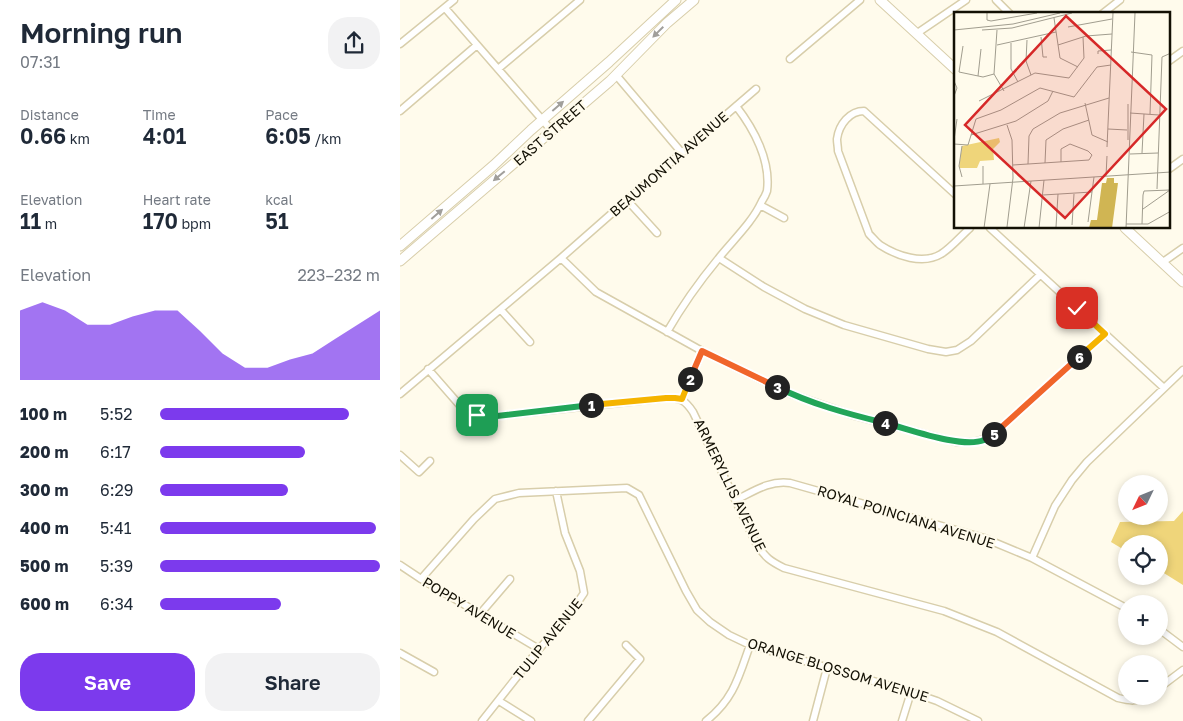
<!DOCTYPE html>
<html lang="en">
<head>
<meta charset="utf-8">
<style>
  body { margin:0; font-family:"Golos Text",sans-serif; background:#f2f2f3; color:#1f2937; height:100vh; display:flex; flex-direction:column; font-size:19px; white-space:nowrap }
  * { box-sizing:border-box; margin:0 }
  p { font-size:16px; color:#747a83 }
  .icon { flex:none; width:28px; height:28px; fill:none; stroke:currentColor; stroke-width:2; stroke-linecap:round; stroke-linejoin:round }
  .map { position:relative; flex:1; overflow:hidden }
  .side { display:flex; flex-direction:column; background:#fff; width:400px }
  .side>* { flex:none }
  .needle { width:32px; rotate:227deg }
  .controls { position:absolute; left:718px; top:475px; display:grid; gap:10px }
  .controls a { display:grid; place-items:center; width:50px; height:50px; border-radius:50%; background:#fff; box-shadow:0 2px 8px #0003; font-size:25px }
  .pin { position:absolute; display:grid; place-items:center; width:42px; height:42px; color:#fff; margin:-21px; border-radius:10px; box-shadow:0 2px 8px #0006 }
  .km { position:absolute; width:25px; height:25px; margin:-12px; border-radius:50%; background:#222; color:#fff; font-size:14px; line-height:25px; text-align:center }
  .round { display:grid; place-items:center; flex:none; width:52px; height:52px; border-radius:20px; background:#f2f2f3 }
  .head { display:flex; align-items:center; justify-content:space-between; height:85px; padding:0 20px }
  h1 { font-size:28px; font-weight:600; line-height:38px }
  .figures { display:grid; grid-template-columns:repeat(3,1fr); gap:8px; height:85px; padding:5px 20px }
  .figures div { display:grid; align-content:center }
  .figures b { font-size:21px; font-weight:600 }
  .figures small { font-size:14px; font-weight:400 }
  .figures p { font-size:14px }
  .chart { height:140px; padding:10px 20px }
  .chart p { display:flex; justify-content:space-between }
  .chart svg { width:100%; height:90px; margin-top:5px; fill:#7c3aed; opacity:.7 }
  .button { display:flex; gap:10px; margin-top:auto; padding:10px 20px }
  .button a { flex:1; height:58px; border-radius:20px; background:#7c3aed; color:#fff; font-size:20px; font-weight:600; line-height:58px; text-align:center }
  .button a+a { background:#f2f2f3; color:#1f2937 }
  ul { padding:0 20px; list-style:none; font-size:16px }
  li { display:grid; grid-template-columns:80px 60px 1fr; align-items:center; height:38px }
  li i { height:12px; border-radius:6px; background:#7c3aed }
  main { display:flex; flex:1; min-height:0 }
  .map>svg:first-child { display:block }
  .green { fill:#efd57a }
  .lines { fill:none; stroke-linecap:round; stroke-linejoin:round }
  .street-casing { stroke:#d8ceab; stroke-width:9 }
  .secondary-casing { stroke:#d8ceab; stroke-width:11 }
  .street { stroke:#fff; stroke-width:6 }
  .secondary { stroke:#fff; stroke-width:9 }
  .oneway { fill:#a19f9b }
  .split-1-casing { stroke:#fff; stroke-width:10 }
  .split-2-casing { stroke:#fff; stroke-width:10 }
  .split-3-casing { stroke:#fff; stroke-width:10 }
  .split-4-casing { stroke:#fff; stroke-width:10 }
  .split-5-casing { stroke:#fff; stroke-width:10 }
  .split-6-casing { stroke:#fff; stroke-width:10 }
  .split-7-casing { stroke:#fff; stroke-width:10 }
  .split-1 { stroke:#22a559; stroke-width:6 }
  .split-2 { stroke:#f5b400; stroke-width:6 }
  .split-3 { stroke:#f0652b; stroke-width:6 }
  .split-4 { stroke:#22a559; stroke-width:6 }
  .split-5 { stroke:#22a559; stroke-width:6 }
  .split-6 { stroke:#f0652b; stroke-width:6 }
  .split-7 { stroke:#f5b400; stroke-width:6 }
  .labels { text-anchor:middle; stroke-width:4.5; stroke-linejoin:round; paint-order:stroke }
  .street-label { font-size:14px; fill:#131004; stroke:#fffbec }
  .inset-road { fill:none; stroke:#a19d8f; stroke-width:1 }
  .view { fill:#d62828; fill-opacity:0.15; stroke:#d62828; stroke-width:2.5 }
  .inset-edge { fill:none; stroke:#131004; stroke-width:2.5 }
</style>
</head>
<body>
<main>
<section class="side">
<div class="head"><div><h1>Morning run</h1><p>07:31</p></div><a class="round"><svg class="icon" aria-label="share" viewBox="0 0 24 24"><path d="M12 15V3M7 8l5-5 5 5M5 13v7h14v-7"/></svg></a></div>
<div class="figures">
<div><p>Distance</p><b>0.66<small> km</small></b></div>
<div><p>Time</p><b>4:01</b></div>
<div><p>Pace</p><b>6:05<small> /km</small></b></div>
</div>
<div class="figures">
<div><p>Elevation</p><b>11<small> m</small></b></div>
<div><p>Heart rate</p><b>170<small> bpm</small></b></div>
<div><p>kcal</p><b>51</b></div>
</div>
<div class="chart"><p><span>Elevation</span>223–232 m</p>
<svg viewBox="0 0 160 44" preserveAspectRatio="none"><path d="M0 44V10L10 6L20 10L30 17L40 17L50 13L60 10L70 10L80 20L90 31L100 38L110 38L120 34L130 31L140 24L150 17L160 10V44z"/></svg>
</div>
<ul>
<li><b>100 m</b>5:52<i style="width:86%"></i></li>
<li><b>200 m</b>6:17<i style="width:66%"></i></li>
<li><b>300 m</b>6:29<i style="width:58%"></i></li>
<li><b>400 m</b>5:41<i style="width:98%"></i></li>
<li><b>500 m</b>5:39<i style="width:100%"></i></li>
<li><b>600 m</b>6:34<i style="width:55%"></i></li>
</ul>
<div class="button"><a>Save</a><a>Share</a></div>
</section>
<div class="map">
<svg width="783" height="721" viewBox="0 0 783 721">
  <rect width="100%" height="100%" fill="#fffbec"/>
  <!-- green -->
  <path class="green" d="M783 511V585L759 570V544H726V551L711 542 720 522 774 521Z"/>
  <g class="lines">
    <!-- street casing -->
    <g class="street-casing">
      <path id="street" d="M596 0 610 14
        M45 8 152 131
        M702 14 720 0
        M516 34 566 0
        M0 44 54 0
        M390 59 460 0
        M769 61 783 51
        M98 69 180 0
        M216 75 282 153
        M0 111 77 45
        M769 169 783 159
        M556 195 464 111C450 111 439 124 437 139 437 143 438 147 438 151L469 234C473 238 476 242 480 245 497 256 523 265 541 254 550 249 562 235 570 228
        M227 200 257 233
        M360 205 384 218
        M590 228 764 388
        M161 258 196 292 302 351 391 394 455 416 556 442C575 442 580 443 596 432L705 334
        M319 258 364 287 405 309 444 325 528 349 546 352 557 350 571 341 640 275
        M763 262 783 248
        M101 310 130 342
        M267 332C282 306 299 282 318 259 333 240 352 223 362 201 364 198 366 194 367 191 371 161 354 129 336 106
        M28 369 63 409 70 413 86 417 266 398C281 398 285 400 293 412L357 545C366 558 370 561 384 568L544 611 597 632 718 698C730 701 737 702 747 696
        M0 394 161 258 227 200 356 89
        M282 399 302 351
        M0 455 19 472 30 461
        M336 500C354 491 370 480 390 483L584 538 632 558 726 608
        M632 558 655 506 672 480 687 462 783 370
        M0 565 21 579 139 649
        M21 579 74 519 95 499 119 493 227 488 239 495 286 591 297 610 310 622 329 635 350 645 511 692 537 701 578 721
        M80 614 110 579
        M759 629 783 647
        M0 653 34 672
        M759 688 783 670
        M99 701 131 721
        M82 721 139 649 167 618 184 593 180 571 165 533 156 491
        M188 721 240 659 226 645
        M306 721C334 699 339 676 350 645
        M413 721 427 668
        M502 721 511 692"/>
    </g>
    <!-- secondary casing -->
    <g class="secondary-casing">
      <path id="secondary" d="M480 0 556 70
        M725 228 783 282
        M0 246 94 165 131 130 209 62 276 0
        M0 261 210 81 267 23 294 0"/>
    </g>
    <!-- street -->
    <use href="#street" class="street"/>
    <!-- secondary -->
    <use href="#secondary" class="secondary"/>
  </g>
  <!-- one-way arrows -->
  <defs><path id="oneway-solid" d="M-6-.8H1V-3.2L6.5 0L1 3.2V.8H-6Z" transform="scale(1.25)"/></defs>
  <g class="oneway">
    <use href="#oneway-solid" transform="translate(258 32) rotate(135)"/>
    <use href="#oneway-solid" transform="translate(158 106) rotate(-41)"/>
    <use href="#oneway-solid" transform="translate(99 176) rotate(140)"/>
    <use href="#oneway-solid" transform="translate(37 214) rotate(-41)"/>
  </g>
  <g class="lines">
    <!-- split-1 casing -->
    <g class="split-1-casing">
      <path id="split-1" d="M77 415 86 417 97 416 191 405"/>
    </g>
    <!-- split-2 casing -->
    <g class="split-2-casing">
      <path id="split-2" d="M191 405 266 398H275L282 399 290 379"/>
    </g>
    <!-- split-3 casing -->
    <g class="split-3-casing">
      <path id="split-3" d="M290 379 302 351 377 387"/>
    </g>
    <!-- split-4 casing -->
    <g class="split-4-casing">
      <path id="split-4" d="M377 387C411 404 448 414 485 423"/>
    </g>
    <!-- split-5 casing -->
    <g class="split-5-casing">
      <path id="split-5" d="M485 423C509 429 562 449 584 440 588 439 591 436 594 434"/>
    </g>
    <!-- split-6 casing -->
    <g class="split-6-casing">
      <path id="split-6" d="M594 434 679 357"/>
    </g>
    <!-- split-7 casing -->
    <g class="split-7-casing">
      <path id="split-7" d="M677 308 705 334 679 357"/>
    </g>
    <!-- split-1 -->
    <use href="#split-1" class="split-1"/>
    <!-- split-2 -->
    <use href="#split-2" class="split-2"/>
    <!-- split-3 -->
    <use href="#split-3" class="split-3"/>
    <!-- split-4 -->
    <use href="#split-4" class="split-4"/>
    <!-- split-5 -->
    <use href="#split-5" class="split-5"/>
    <!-- split-6 -->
    <use href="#split-6" class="split-6"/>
    <!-- split-7 -->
    <use href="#split-7" class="split-7"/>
  </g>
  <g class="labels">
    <!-- street labels -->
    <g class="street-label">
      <text transform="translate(150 133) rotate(-41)" y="5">EAST STREET</text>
      <text transform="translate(269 164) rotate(-41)" y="5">BEAUMONTIA AVENUE</text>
      <text transform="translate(330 485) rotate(64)" y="5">ARMERYLLIS AVENUE</text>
      <text transform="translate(506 517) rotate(17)" y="5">ROYAL POINCIANA AVENUE</text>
      <text transform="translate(69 608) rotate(31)" y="5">POPPY AVENUE</text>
      <text transform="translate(148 639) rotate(-51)" y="5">TULIP AVENUE</text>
      <text transform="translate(438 670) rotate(17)" y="5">ORANGE BLOSSOM AVENUE</text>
    </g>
  </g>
  <!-- overview -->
  <g transform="translate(554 12)">
    <rect width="216" height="216" fill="#fffbec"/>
    <path d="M153 166H160V171H164L158 216H135L137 208H143L148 171H152Z" fill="#d0b553"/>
    <path d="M45 126 46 130 39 137 40 148 26 149 23 156H5L8 134Z" fill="#efd57a"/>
    <path class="inset-road" d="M33 1V8L37 9 83 1M100 6 106 46 124 55M114 15 158 7M0 18 59 12 106 1M28 18 58 16 118 1M43 18 40 62 50 79M87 25 89 45H93M73 28 72 49 77 63M57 31V57L64 70M43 33 102 20M104 33 132 24 158 22M9 34 5 60 29 65 40 62M177 40 198 43 196 102M144 42V39L157 38M24 64 27 37M0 69 3 76 0 84M25 89 81 61 115 66 130 46 129 25M131 91 138 123 154 130M176 101 205 103M154 117 173 118M17 123 62 109 94 89 99 79M0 128 3 107M174 128V92M0 132 14 133 22 107 47 98 86 76 120 85 143 55 157 53M153 135 159 1M188 141 190 102M176 142 204 141M91 151 92 128 109 117 135 108M74 152 75 124 79 117 106 101 155 86M59 153 135 148 138 143 134 139 116 132 107 137V150M29 154V172M152 164 153 144M8 165 5 154 8 134M0 174 217 160M203 177 208 45 217 41M89 183 138 180M134 210 140 165M172 212H194L217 199M188 212 189 183 190 179 216 178 189 197M118 213 120 182M53 215 59 166 58 128 53 113M102 215 104 182M30 216 36 172M70 216 77 169M85 216 90 168M172 216 181 1"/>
    <path class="view" d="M112 4 212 97 111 206 11 113Z"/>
    <rect width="216" height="216" class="inset-edge"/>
  </g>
</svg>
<div class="controls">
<a><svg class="needle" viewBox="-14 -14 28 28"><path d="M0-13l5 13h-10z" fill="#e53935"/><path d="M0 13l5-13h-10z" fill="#747a83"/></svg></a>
<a><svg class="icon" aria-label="locate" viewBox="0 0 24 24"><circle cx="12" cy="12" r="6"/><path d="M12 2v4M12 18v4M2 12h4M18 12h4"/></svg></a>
<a>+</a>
<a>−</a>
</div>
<div class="pin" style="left:77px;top:415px;background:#1e9e55"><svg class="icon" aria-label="arrive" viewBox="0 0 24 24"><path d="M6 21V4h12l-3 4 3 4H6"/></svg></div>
<div class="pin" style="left:677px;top:308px;background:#d93025"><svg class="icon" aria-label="check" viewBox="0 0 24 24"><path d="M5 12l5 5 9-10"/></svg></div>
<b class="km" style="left:191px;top:405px">1</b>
<b class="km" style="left:290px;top:379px">2</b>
<b class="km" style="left:377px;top:387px">3</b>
<b class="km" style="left:485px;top:423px">4</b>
<b class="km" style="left:594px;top:434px">5</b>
<b class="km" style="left:679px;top:357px">6</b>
</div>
</main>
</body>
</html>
